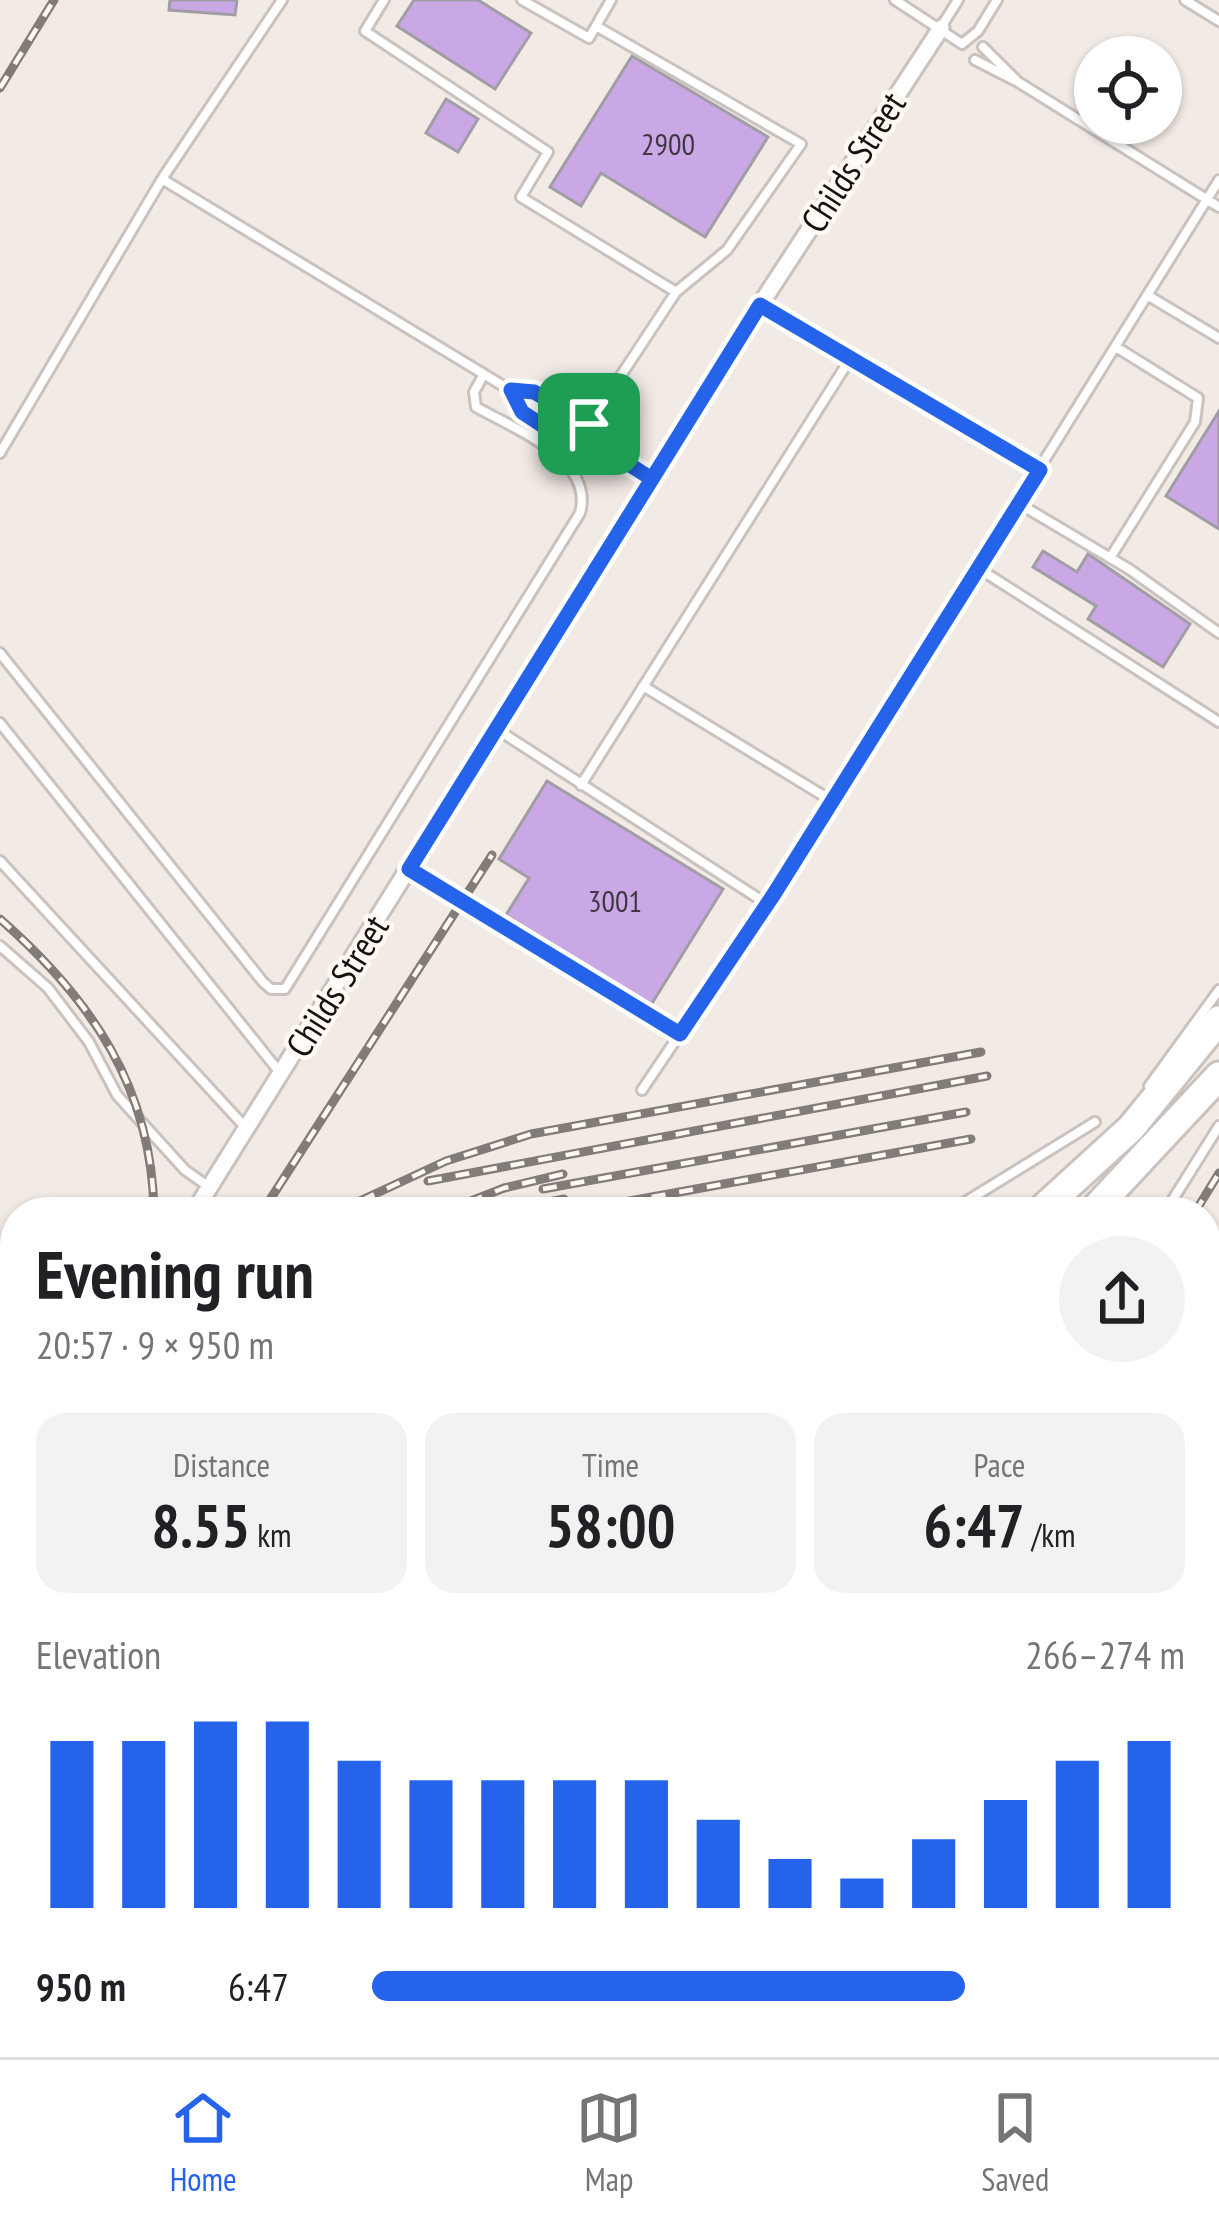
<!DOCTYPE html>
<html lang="en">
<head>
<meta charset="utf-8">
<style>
  body { margin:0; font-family:"PT Sans Narrow",sans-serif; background:#f2f2f2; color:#202124; height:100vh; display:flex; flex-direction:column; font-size:45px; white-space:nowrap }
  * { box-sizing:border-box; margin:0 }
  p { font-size:39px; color:#757577 }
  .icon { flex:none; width:66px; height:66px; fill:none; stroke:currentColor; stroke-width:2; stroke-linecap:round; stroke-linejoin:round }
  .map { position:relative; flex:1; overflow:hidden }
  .details { position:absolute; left:0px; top:1197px; width:1221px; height:861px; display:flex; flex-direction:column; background:#fff; border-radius:48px 48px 0 0; box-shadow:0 3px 9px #0004 }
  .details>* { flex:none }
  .fabs { position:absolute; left:1074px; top:36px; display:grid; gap:24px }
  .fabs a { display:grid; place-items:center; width:108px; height:108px; border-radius:50%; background:#fff; box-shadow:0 3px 9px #0004; font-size:60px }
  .pin { position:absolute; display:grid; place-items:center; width:102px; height:102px; color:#fff; margin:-51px; border-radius:24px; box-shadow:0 6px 18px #0006 }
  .round { display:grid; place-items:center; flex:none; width:126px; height:126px; border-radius:63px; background:#f2f2f2 }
  .summary { display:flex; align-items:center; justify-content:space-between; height:204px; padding:0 36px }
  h1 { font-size:66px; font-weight:600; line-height:90px }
  .metrics { display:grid; grid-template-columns:repeat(3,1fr); gap:18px; height:204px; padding:12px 36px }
  .metrics div { display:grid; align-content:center; border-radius:30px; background:#f2f2f2; text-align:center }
  .metrics b { font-size:60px; font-weight:600 }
  .metrics small { font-size:33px; font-weight:400 }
  .metrics p { font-size:33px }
  .chart { height:336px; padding:24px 36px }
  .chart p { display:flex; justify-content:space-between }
  .chart svg { width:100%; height:216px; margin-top:12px; stroke:#2563eb; stroke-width:6 }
  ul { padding:0 36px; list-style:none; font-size:39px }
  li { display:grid; grid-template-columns:192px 144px 1fr; align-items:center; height:90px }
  li i { height:30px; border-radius:15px; background:#2563eb }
  .tabs { display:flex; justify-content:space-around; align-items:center; height:168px; border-top:3px solid #e0e0e0; background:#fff; font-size:33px; color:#757577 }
  .tabs a { display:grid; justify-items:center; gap:6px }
  .tabs .on { color:#2563eb }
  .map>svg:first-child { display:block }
  .building { fill:#c9a8e5; stroke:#a19da4; stroke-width:3 }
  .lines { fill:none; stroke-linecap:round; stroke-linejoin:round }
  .lane-casing { stroke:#cac2be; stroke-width:14 }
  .street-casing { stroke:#cac2be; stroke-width:21 }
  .secondary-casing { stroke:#cac2be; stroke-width:27 }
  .highway-casing { stroke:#cac2be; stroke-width:33 }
  .lane { stroke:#fff; stroke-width:8 }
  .street { stroke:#fff; stroke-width:15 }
  .secondary { stroke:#fff; stroke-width:21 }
  .highway { stroke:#fff; stroke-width:27 }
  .rail-casing { stroke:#827c79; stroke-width:9 }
  .rail { stroke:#fff7f2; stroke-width:4.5; stroke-dasharray:14; stroke-linecap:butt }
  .route-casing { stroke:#fff; stroke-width:24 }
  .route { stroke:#2563eb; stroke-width:15 }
  .labels { text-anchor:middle; stroke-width:9; stroke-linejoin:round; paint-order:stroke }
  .number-label { font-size:30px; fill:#413744 }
  .street-label { font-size:36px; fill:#14110f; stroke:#fff7f2 }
</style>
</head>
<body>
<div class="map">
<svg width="1219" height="2057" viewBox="0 0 1219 2057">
  <rect width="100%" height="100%" fill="#f2eae5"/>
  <!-- building -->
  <path class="building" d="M170 0H237L235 15 169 10Z
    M414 0H478L531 33 495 89 397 26Z
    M632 56 768 137 705 237 601 173 581 206 550 187Z
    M446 99 478 119 458 152 426 133Z
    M1219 411V529L1166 496Z
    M1043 551 1077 572 1088 554 1190 624 1163 667 1088 619 1096 606 1033 567Z
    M547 781 723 889 651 1005 506 915 529 878 499 859Z"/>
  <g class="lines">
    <!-- lane casing -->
    <g class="lane-casing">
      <path id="lane" d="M282 0 162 179 510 390
        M384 0 365 31 548 152 521 197 676 292 589 424
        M522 0 589 38 611 0
        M895 0 962 44 978 31 997 0
        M1185 0 1219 21
        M596 26 801 144 727 250 676 292
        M941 27 958 0
        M975 60 1018 82 983 47
        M1018 82 1219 207
        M1147 295 1219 338
        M762 306 1040 470
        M0 453 162 179
        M619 458 599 463 522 412 510 390 534 392 595 427 613 439 619 458 651 478
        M1018 503 1129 569 1219 633
        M1110 558 1195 422 1198 398 1116 347
        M978 568 1219 722
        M0 653 263 982 271 989H285L580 513C595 459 514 429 476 407L474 392 484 374
        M643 686 832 801
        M0 723 281 1074
        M498 730 767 904
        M581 785 850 359
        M0 861 246 1128
        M410 870 679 1034
        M0 946 48 988 89 1042 117 1095 185 1170 209 1187
        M1149 1086 1219 990
        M642 1090 774 894 1219 180
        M949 1212 1095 1122
        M1165 1212 1219 1126
        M0 1324 15 1332
        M1206 1638 1219 1636
        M1206 1772 1219 1768"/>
    </g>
    <!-- street casing -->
    <g class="street-casing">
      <path id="street" d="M194 1212 760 305 941 28
        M1206 1405 1219 1403
        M1206 1421 1219 1419
        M0 1641 15 1640
        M0 1661 15 1659
        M455 2043 456 2057"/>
    </g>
    <!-- secondary casing -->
    <g class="secondary-casing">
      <path id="secondary" d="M0 1526 15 1501"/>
    </g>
    <!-- highway casing -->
    <g class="highway-casing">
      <path id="highway" d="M1039 1212 1131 1128 1219 1020
        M1092 1212 1219 1076
        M0 1409 15 1411
        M0 1468H15
        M0 1493H15"/>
    </g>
    <!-- lane -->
    <use href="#lane" class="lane"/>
    <!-- street -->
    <use href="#street" class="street"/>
    <!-- secondary -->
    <use href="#secondary" class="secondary"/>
    <!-- highway -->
    <use href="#highway" class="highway"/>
    <!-- rail casing -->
    <g class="rail-casing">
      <path id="rail" d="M0 88 54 0
        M0 919C91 999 152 1087 154 1212
        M428 1181 987 1076
        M543 1189 966 1112
        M262 1212 492 855
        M336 1212 446 1161 531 1134 981 1052
        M443 1212 504 1188 563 1174
        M500 1212 564 1199
        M569 1212 971 1139
        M1195 1212 1219 1173
        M1206 1445 1219 1442
        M1206 1514 1219 1510
        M0 1564 15 1540
        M0 1624 15 1608
        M0 1694 15 1691
        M0 1716 15 1713"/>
    </g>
    <!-- rail -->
    <use href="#rail" class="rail"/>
  </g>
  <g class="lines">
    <!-- route casing -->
    <g class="route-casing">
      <path id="route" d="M589 424 534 392 511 390 522 412 599 463 619 458 652 479 409 869 680 1034 774 894 1040 470 760 305 652 479 619 458 613 439 589 424"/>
    </g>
    <!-- route -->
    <use href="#route" class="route"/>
  </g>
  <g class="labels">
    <!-- number labels -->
    <g class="number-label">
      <text x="668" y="155">2900</text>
      <text x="615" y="912">3001</text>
    </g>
    <!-- street labels -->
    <g class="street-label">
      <text transform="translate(853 162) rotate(-57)" y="13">Childs Street</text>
      <text transform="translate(337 986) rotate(-58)" y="13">Childs Street</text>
    </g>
  </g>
</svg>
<div class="fabs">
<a><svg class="icon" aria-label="locate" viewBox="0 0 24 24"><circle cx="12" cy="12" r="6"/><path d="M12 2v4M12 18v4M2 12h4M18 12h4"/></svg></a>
</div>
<div class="pin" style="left:589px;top:424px;background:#1e9e55"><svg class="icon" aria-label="arrive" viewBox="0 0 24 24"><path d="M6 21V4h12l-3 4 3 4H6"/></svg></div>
<section class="details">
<div class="summary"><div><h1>Evening run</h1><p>20:57 · 9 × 950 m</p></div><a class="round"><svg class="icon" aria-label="share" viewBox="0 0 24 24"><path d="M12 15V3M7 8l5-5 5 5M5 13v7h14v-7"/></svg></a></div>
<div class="metrics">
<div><p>Distance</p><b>8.55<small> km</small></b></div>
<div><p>Time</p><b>58:00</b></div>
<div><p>Pace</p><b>6:47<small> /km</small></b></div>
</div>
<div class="chart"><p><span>Elevation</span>266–274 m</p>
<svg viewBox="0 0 160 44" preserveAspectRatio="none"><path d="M5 44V10M15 44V10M25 44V6M35 44V6M45 44V14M55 44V18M65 44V18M75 44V18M85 44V18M95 44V26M105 44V34M115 44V38M125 44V30M135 44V22M145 44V14M155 44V10"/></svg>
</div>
<ul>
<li><b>950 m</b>6:47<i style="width:73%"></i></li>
</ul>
</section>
</div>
<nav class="tabs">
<a class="on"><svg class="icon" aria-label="home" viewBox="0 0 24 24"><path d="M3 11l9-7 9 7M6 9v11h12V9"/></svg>Home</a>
<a><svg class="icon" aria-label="map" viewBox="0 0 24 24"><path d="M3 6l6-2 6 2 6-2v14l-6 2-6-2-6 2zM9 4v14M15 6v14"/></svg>Map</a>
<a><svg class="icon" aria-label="saved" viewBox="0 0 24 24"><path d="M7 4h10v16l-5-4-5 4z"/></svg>Saved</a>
</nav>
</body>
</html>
